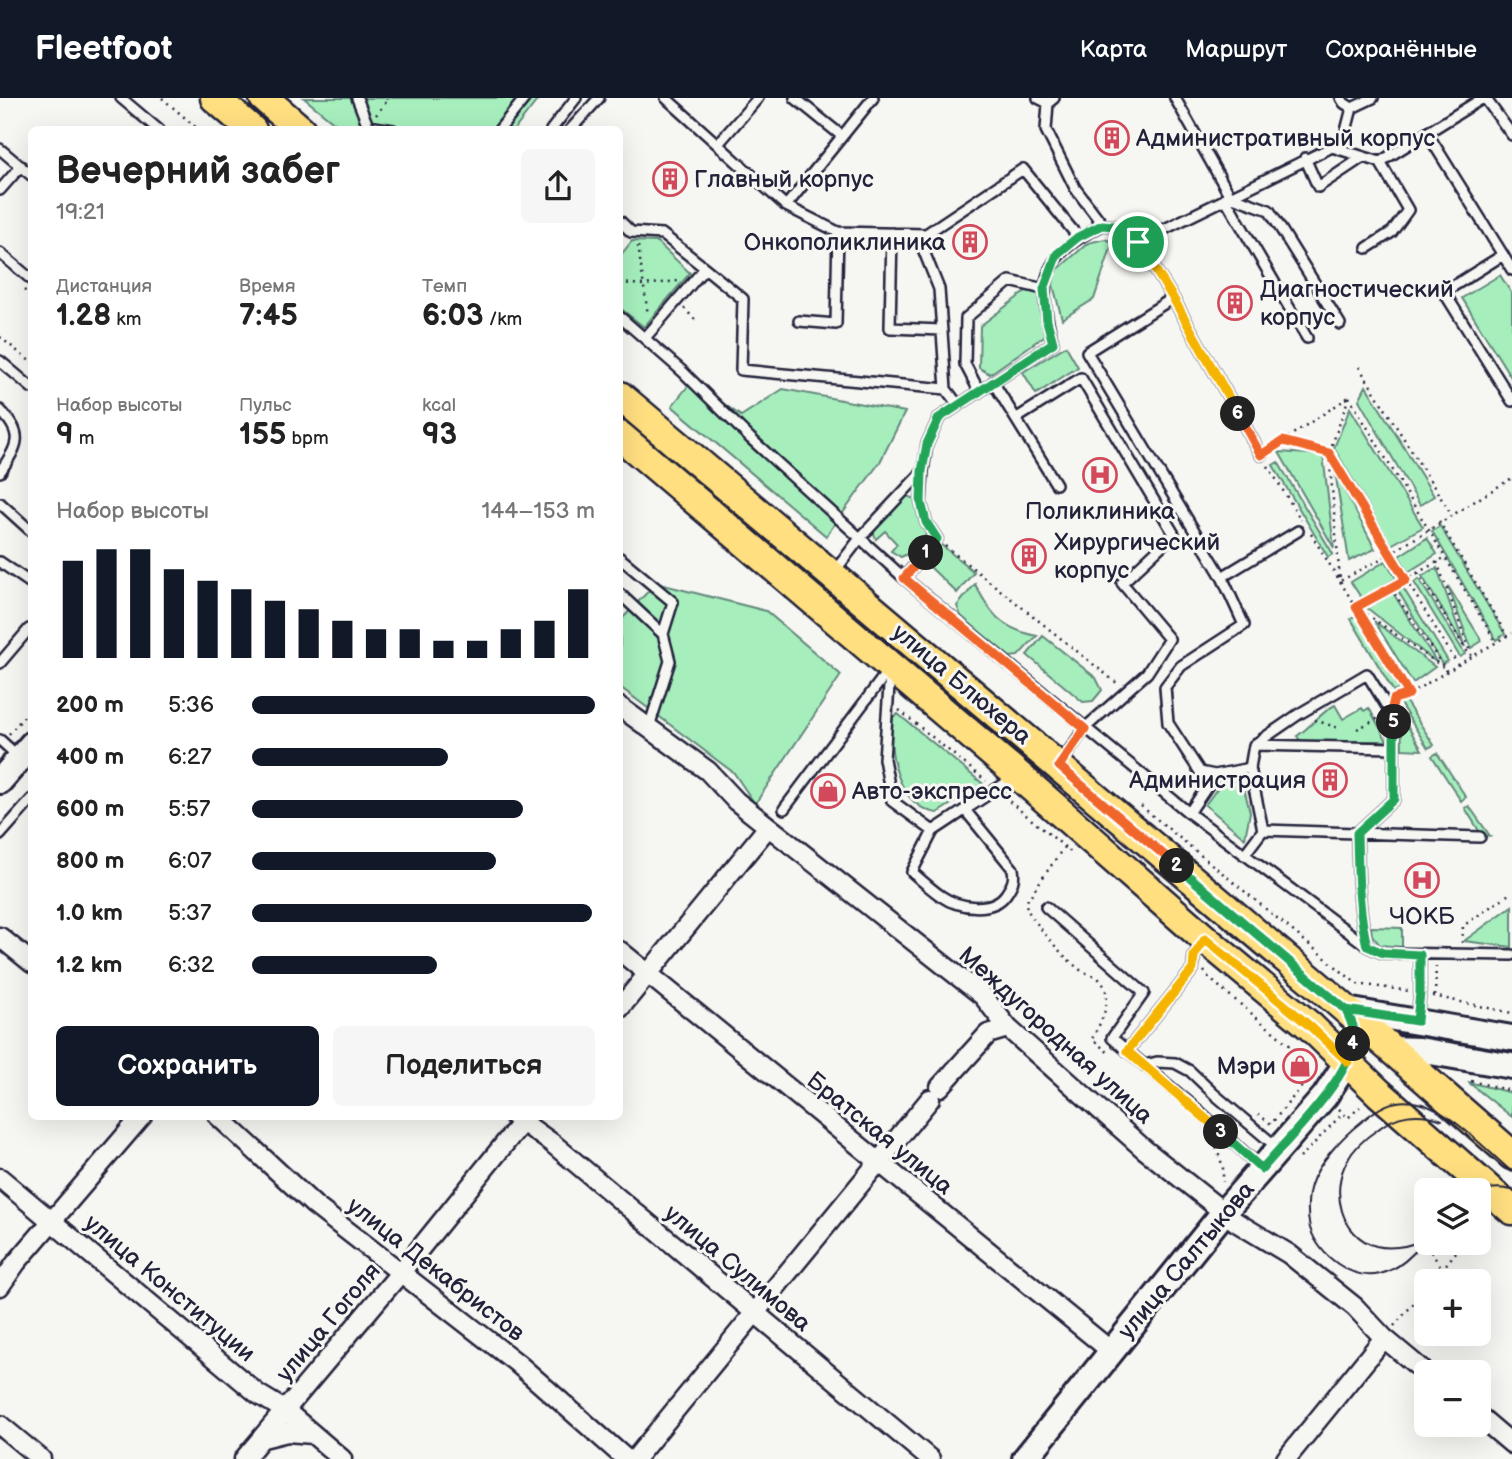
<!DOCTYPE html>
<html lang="ru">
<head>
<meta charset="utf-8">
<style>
  body { margin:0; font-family:"Balsamiq Sans",sans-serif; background:#f6f6f6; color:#222; height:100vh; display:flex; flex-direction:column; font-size:26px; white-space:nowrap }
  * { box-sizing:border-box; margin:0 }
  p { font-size:23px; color:#767676 }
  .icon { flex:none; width:38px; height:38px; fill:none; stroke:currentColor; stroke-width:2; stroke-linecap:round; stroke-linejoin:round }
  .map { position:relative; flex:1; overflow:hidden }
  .panel { position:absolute; left:28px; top:28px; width:595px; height:994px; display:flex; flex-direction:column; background:#fff; border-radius:10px; box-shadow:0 7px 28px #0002 }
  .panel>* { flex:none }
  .tools { position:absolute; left:1414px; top:1080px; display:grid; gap:14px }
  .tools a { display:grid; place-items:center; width:77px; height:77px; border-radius:10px; background:#fff; box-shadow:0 7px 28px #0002; font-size:35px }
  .pin { position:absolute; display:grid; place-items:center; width:60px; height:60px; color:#fff; margin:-30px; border:4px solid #fff; border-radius:50%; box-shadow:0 2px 7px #0007 }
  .km { position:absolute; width:35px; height:35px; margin:-18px; border-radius:50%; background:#222; color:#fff; font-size:19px; line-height:35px; text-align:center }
  .round { display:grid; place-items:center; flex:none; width:74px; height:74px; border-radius:10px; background:#f6f6f6 }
  .overview { display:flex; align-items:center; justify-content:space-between; height:119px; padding:0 28px }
  h1 { font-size:38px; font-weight:800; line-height:52px }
  .stats { display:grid; grid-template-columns:repeat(3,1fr); gap:10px; height:119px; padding:7px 28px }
  .stats div { display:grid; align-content:center }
  .stats b { font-size:30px; font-weight:800 }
  .stats small { font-size:19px; font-weight:400 }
  .stats p { font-size:19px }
  .chart { height:196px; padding:14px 28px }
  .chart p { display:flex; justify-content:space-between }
  .chart svg { width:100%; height:126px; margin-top:7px; stroke:#111827; stroke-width:6 }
  .button { display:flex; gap:14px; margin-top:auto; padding:14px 28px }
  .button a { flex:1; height:80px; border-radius:10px; background:#111827; color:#fff; font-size:28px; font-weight:800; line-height:80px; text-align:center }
  .button a+a { background:#f6f6f6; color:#222 }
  ul { padding:0 28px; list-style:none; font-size:23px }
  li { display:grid; grid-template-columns:112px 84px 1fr; align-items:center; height:52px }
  li i { height:18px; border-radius:9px; background:#111827 }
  header { display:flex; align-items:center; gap:42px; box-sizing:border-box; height:98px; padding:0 35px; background:#111827; color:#fff }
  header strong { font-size:33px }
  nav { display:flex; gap:38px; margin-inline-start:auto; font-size:24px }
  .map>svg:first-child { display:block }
  .green { fill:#a6efbd; stroke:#64887c; stroke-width:2 }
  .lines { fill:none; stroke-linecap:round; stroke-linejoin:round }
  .lane-casing { stroke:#22223b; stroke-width:14 }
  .street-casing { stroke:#22223b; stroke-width:23 }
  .secondary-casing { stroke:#22223b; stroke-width:30 }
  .primary-casing { stroke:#22223b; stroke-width:33 }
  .path { stroke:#22223b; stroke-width:2.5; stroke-dasharray:2 5; stroke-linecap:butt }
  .lane { stroke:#f6f6f2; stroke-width:9 }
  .street { stroke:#f6f6f2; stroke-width:18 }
  .secondary { stroke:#f6f6f2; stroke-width:24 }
  .primary { stroke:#ffdf80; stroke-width:28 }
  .tram { stroke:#22223b; stroke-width:2 }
  .split-1-casing { stroke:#fff; stroke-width:14 }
  .split-2-casing { stroke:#fff; stroke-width:14 }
  .split-3-casing { stroke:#fff; stroke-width:14 }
  .split-4-casing { stroke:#fff; stroke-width:14 }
  .split-5-casing { stroke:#fff; stroke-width:14 }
  .split-6-casing { stroke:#fff; stroke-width:14 }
  .split-7-casing { stroke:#fff; stroke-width:14 }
  .split-1 { stroke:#22a559; stroke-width:9 }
  .split-2 { stroke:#f0652b; stroke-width:9 }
  .split-3 { stroke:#22a559; stroke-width:9 }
  .split-4 { stroke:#f5b400; stroke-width:9 }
  .split-5 { stroke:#22a559; stroke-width:9 }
  .split-6 { stroke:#f0652b; stroke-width:9 }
  .split-7 { stroke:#f5b400; stroke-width:9 }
  .labels { text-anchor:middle; stroke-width:6; stroke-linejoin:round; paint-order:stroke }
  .poi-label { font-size:24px; fill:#22223b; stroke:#f6f6f2; text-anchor:start }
  .street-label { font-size:24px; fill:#22223b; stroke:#f6f6f2 }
</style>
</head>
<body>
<header>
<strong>Fleetfoot</strong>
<nav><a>Карта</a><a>Маршрут</a><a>Сохранённые</a></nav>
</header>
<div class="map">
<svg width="1512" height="1361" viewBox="0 0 1512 1361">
  <rect width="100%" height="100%" fill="#f6f6f2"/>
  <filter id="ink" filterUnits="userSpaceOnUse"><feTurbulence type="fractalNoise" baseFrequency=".0143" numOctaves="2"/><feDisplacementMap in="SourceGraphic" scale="14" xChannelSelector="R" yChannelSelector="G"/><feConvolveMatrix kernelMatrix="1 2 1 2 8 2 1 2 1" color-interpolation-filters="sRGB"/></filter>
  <g filter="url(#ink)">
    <!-- green -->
    <path class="green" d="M304 0H539L514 32 342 31Z
      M1105 141 1113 144 1094 201 1062 221 1053 187 1056 173 1088 145Z
      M632 143 657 144 690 175 644 229 620 210V158Z
      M1500 177 1512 196V281L1462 200Z
      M1026 193 1041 197 1047 236 990 276 979 270 980 228Z
      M1066 248 1078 269 1036 296 1023 274Z
      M692 283 741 318 783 291 905 314 880 364 826 438 672 308Z
      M1366 288 1434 398 1420 407 1359 302Z
      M1350 310 1423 429 1391 447 1334 350Z
      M1279 354 1323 357 1334 450Z
      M1278 364 1333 456 1328 459 1273 367Z
      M1335 373 1375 451 1349 463Z
      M907 398 916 401 919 417 927 435 915 452 901 459 891 453 897 446 885 433 876 441 872 430Z
      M1440 428 1505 536 1496 542 1432 433Z
      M1427 440 1437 456 1408 474 1399 458Z
      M939 445 974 474 957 495 930 469 929 457Z
      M1386 463 1396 480 1362 501 1351 484Z
      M1437 470 1465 549 1422 478Z
      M1419 481 1465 556 1460 559 1414 484Z
      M656 485 766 513 841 577 755 706 734 675 620 589V523Z
      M975 486C991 517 1002 531 1037 538L1018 558 1010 559 961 518 957 508Z
      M1402 488 1448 563 1442 566 1397 491Z
      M1448 488 1482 543 1471 550Z
      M1393 495 1437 565 1367 510Z
      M1356 518 1399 591 1394 594 1351 521Z
      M1374 523 1435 569 1413 585Z
      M1043 538 1096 580 1102 592 1093 603 1083 604 1027 557Z
      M1404 601 1434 647 1428 650 1399 604Z
      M1335 607 1343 621 1362 610 1364 613 1369 610 1387 643 1301 644 1297 638C1312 628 1320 615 1335 607Z
      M898 616 983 686 937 715C898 709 886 652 893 619Z
      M1401 617 1422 652 1402 651Z
      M1437 655 1466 699 1461 703 1432 658Z
      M1232 681 1243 686 1250 714 1245 740 1205 707 1219 688Z
      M1469 708 1490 738 1481 736 1465 710Z
      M1512 808V849L1464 843Z
      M1371 829 1402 830V849L1380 847 1372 837Z
      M1468 984 1512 995V1019Z"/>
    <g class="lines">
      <!-- lane casing -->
      <g class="lane-casing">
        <path id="lane" d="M121 0 159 32
          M357 0 368 28
          M666 0 786 108 873 0
          M795 0 842 38
          M1038 0 1048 5
          M1175 0 1230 98 1269 112 1340 226
          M1341 0 1344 5 1352 10
          M1485 0 1512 37
          M368 28 393 32
          M499 32 525 0
          M551 32 576 0
          M570 32 599 0
          M1427 35 1503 157
          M718 46 758 0
          M0 51 32 78
          M1341 52 1352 10 1373 0
          M1305 60 1318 89 1363 59
          M0 92 21 68
          M1225 100 1307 240
          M786 108 838 134 926 136 1023 71 1078 139
          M620 123 631 134 662 136 705 170 645 240
          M1103 127 1114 128 1138 144
          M892 135 890 230 942 232
          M917 136 939 191 946 291
          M1367 150 1392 134 1408 112 1380 64
          M0 155 32 182
          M705 170 743 201 741 272 946 291 958 307
          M1512 172 1503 157 1444 194 1512 303
          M1173 200 1087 254 1222 479 1244 527 1181 568 1165 589 1168 625 1200 674 1215 677
          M620 219 682 273 750 340 904 480 1189 715 1367 848 1383 855 1512 857
          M799 223 836 226 838 134
          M0 263 32 290
          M993 284 1056 386
          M979 293 965 266 966 220 1010 183 1044 191
          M0 312C25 337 18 347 0 374
          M1017 320 1081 280 1174 436 1122 485 1169 541 1147 575 1085 630 1060 666
          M1261 357 1173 200 1138 144 1332 49 1380 64 1483 0
          M0 405 32 434
          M620 460 673 504 663 536 670 563 649 629
          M0 464 32 486
          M834 474 861 439 923 373
          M1222 479 1298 433
          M904 480 937 441 926 424 921 404 923 373 927 346 939 320 1053 245C1036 182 1043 156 1103 127L1075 90 1046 32 1048 5 1054 0
          M620 496 663 536
          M0 565 29 531
          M890 574 884 661 892 703 933 733C961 715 987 696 1016 679
          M0 642 20 660
          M1254 647 1394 650
          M1250 670 1263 732 1480 739
          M784 711 890 570
          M1189 715 1215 677 1250 670 1254 647 1299 616 1367 576 1394 620V701L1357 735C1358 773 1358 811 1367 848
          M933 733 912 774C921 782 931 791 941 798 958 810 993 815 1006 796 1012 787 1015 782 1013 771L965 712
          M0 737 32 701
          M1244 757 1263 732
          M1046 809 1144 895 1112 940 1198 1012 1261 1070
          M1417 922 1420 895V857
          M1127 953 1193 871 1194 858 1204 842
          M1145 967 1157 964 1175 965 1190 973 1214 996 1279 1051"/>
      </g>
      <!-- street casing -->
      <g class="street-casing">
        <path id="street" d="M620 609 708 673 736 703 983 898 1008 930 1144 1051 1236 1124 1289 1156 1355 1209 1384 1240 1426 1275
          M0 839 32 865
          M620 853 1111 1253
          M620 910 768 729
          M940 989 988 936 1008 930
          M218 1018 314 1107 517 1265 626 1361
          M514 1018 552 1045 930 1361
          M0 1080 258 1296 286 1313 342 1361
          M0 1188 16 1165 142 1018
          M1479 1318 1512 1346
          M0 1327 41 1361
          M263 1340 287 1334 313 1336
          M244 1361 401 1174 527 1018
          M635 1361 930 1001
          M1286 1361 1384 1240"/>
      </g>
      <!-- secondary casing -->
      <g class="secondary-casing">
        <path id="secondary" d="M0 683 32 646
          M1346 912 1512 940
          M1392 951 1419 952 1512 968
          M1025 1361 1224 1114 1325 998 1347 964"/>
      </g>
      <!-- primary casing -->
      <g class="primary-casing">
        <path id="primary" d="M215 0 252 32
          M264 0 301 32
          M620 298 1335 902 1512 1057
          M620 338 1018 677 1205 841 1311 929 1379 995 1512 1112"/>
      </g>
      <!-- path -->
      <path class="path" d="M162 0 199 32
        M376 17 389 0
        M322 25 330 32
        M638 148 648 217
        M620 185 644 187 678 183
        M24 192 32 199
        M684 210 696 223
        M0 239 32 265
        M1359 269 1451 416
        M1349 299 1329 355 1340 483C1400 452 1455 415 1512 380
        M1349 299 1496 544
        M1283 343 1329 355 1458 567
        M1270 351 1349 299
        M1268 368 1301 422
        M1439 423 1507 538
        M1311 436 1409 596
        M945 448 1118 586
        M1437 464 1472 559
        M1418 475 1470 558
        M1391 490 1447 574
        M1443 569 1356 509 1446 459
        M1396 600 1409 596 1512 535
        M899 612 986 683
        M1315 622 1341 631
        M1357 631 1381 619
        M9 636 32 609
        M1004 699 1072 755
        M1141 708 1357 886 1410 893
        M1064 749 1026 804C1026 813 1033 820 1038 827 1050 843 1064 859 1079 871 1085 876 1094 876 1099 881 1116 898 1101 924 1092 941L1110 956
        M1462 845 1463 828 1512 794
        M1204 873 1209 880 1312 966 1307 982 1271 1026 1258 1016
        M1433 898 1512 915
        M1435 898 1436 867
        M1471 983 1512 993
        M1339 1011 1348 1020 1360 1009
        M1214 1043 1223 1069V1084
        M1300 1060 1343 1015
        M1479 1127 1487 1118
        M1431 1154 1442 1170
        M1433 1183 1464 1144
        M1394 1228 1426 1191"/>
      <!-- lane -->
      <use href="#lane" class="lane"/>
      <!-- street -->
      <use href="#street" class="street"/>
      <!-- secondary -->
      <use href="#secondary" class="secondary"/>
      <!-- primary -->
      <use href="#primary" class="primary"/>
      <!-- tram -->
      <path class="tram" d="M1479 1095C1490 1089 1500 1089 1512 1092
        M1424 1142C1409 1148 1393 1152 1376 1148 1341 1138 1330 1093 1347 1063 1354 1050 1365 1040 1377 1032 1396 1016 1419 1013 1442 1022
        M1426 1142C1413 1156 1400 1171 1380 1176 1351 1183 1319 1157 1310 1130 1307 1118 1307 1100 1311 1087 1318 1065 1342 1039 1360 1025 1377 1010 1394 999 1418 1005 1450 1012 1487 1053 1512 1074"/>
    </g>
  </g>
  <g class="lines" filter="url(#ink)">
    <!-- split-1 casing -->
    <g class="split-1-casing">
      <path id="split-1" d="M926 455 937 441 926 424 921 404 922 373 927 346 939 320 1053 245 1047 223 1044 191 1057 156 1078 139 1102 127 1115 128 1138 144"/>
    </g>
    <!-- split-2 casing -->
    <g class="split-2-casing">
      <path id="split-2" d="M926 455 904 480 1085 631 1059 668 1177 768"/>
    </g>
    <!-- split-3 casing -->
    <g class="split-3-casing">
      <path id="split-3" d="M1177 768 1346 912C1351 922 1355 931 1353 943 1349 982 1288 1040 1262 1071L1221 1034"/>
    </g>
    <!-- split-4 casing -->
    <g class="split-4-casing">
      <path id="split-4" d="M1221 1034 1127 953 1193 871 1194 858 1205 841 1311 929 1348 964 1353 946"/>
    </g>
    <!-- split-5 casing -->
    <g class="split-5-casing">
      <path id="split-5" d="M1353 946V928L1346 912 1417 923 1420 895V857L1383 855 1367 848C1358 811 1358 773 1357 735L1394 701V624"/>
    </g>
    <!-- split-6 casing -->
    <g class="split-6-casing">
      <path id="split-6" d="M1238 316 1261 357 1283 343 1329 355 1406 482 1356 509 1409 596 1394 601 1391 614 1394 624"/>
    </g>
    <!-- split-7 casing -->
    <g class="split-7-casing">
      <path id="split-7" d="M1138 144 1173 200 1238 316"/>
    </g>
    <!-- split-1 -->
    <use href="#split-1" class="split-1"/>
    <!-- split-2 -->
    <use href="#split-2" class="split-2"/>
    <!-- split-3 -->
    <use href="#split-3" class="split-3"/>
    <!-- split-4 -->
    <use href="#split-4" class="split-4"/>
    <!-- split-5 -->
    <use href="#split-5" class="split-5"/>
    <!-- split-6 -->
    <use href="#split-6" class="split-6"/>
    <!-- split-7 -->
    <use href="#split-7" class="split-7"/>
  </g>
  <!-- icons -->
  <defs>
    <g id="building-ring" transform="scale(1.75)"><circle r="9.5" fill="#f6f6f2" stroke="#d1495b" stroke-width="1.5"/><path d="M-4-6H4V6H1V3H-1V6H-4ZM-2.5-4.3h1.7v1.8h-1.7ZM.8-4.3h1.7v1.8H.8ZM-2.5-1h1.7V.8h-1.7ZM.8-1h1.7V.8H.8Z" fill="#d1495b"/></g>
    <g id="hospital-ring" transform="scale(1.75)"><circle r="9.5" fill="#f6f6f2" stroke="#d1495b" stroke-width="1.5"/><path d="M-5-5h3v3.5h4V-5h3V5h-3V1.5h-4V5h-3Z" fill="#d1495b"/></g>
    <g id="shop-ring" transform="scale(1.75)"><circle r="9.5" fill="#f6f6f2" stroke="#d1495b" stroke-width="1.5"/><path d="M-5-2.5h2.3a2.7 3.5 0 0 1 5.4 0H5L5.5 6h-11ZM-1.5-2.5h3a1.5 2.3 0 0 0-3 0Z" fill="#d1495b"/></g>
  </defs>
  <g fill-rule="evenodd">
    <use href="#building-ring" x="1112" y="40"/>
    <use href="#building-ring" x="670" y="81"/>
    <use href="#building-ring" x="970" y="144"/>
    <use href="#building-ring" x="1235" y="205"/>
    <use href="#hospital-ring" x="1100" y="377"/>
    <use href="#building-ring" x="1029" y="458"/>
    <use href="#building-ring" x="1330" y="682"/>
    <use href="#shop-ring" x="828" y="693"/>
    <use href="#hospital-ring" x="1422" y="782"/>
    <use href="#shop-ring" x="1300" y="968"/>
  </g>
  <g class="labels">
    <!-- poi labels -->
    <g class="poi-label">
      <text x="1136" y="48">Административный корпус</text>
      <text x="694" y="89">Главный корпус</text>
      <text x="946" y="152" text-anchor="end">Онкополиклиника</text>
      <text x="1260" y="199">Диагностический<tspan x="1260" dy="28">корпус</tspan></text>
      <text x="1100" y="421" text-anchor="middle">Поликлиника</text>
      <text x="1054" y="452">Хирургический<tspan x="1054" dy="28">корпус</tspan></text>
      <text x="1306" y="690" text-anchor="end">Администрация</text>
      <text x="852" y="701">Авто-экспресс</text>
      <text x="1422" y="826" text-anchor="middle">ЧОКБ</text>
      <text x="1276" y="976" text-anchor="end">Мэри</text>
    </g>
    <!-- street labels -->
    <g class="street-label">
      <text transform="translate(962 586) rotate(40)" y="8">улица Блюхера</text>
      <text transform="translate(1056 937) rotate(42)" y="8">Междугородная улица</text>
      <text transform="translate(880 1035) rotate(39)" y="8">Братская улица</text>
      <text transform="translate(1186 1162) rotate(-50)" y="8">улица Салтыкова</text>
      <text transform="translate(738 1170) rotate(40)" y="8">улица Сулимова</text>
      <text transform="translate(436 1171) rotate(38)" y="8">улица Декабристов</text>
      <text transform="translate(170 1190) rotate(40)" y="8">улица Конституции</text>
      <text transform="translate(328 1224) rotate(-50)" y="8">улица Гоголя</text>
    </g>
  </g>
</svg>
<div class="tools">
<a><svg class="icon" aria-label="layers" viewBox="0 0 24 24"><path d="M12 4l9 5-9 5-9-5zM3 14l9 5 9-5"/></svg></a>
<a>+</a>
<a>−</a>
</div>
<div class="pin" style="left:1138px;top:144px;background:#1e9e55"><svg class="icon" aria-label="arrive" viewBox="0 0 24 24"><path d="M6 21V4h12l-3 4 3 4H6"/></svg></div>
<b class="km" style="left:926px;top:455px">1</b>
<b class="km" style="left:1177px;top:768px">2</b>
<b class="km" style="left:1221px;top:1034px">3</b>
<b class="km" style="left:1353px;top:946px">4</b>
<b class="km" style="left:1394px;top:624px">5</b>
<b class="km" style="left:1238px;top:316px">6</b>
<section class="panel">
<div class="overview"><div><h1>Вечерний забег</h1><p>19:21</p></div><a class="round"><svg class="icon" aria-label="share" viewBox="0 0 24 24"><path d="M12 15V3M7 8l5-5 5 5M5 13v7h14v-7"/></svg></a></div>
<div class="stats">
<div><p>Дистанция</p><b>1.28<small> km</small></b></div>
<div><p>Время</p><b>7:45</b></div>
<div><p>Темп</p><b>6:03<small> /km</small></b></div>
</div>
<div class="stats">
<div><p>Набор высоты</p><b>9<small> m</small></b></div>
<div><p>Пульс</p><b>155<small> bpm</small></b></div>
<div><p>kcal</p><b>93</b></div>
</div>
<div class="chart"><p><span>Набор высоты</span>144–153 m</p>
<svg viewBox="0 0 160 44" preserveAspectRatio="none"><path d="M5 44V10M15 44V6M25 44V6M35 44V13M45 44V17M55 44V20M65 44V24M75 44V27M85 44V31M95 44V34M105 44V34M115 44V38M125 44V38M135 44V34M145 44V31M155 44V20"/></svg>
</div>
<ul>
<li><b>200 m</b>5:36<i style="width:100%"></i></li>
<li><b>400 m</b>6:27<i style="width:57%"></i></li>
<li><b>600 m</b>5:57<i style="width:79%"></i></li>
<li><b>800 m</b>6:07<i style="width:71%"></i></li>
<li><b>1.0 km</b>5:37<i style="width:99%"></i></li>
<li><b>1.2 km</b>6:32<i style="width:54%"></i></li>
</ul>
<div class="button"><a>Сохранить</a><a>Поделиться</a></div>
</section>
</div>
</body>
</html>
